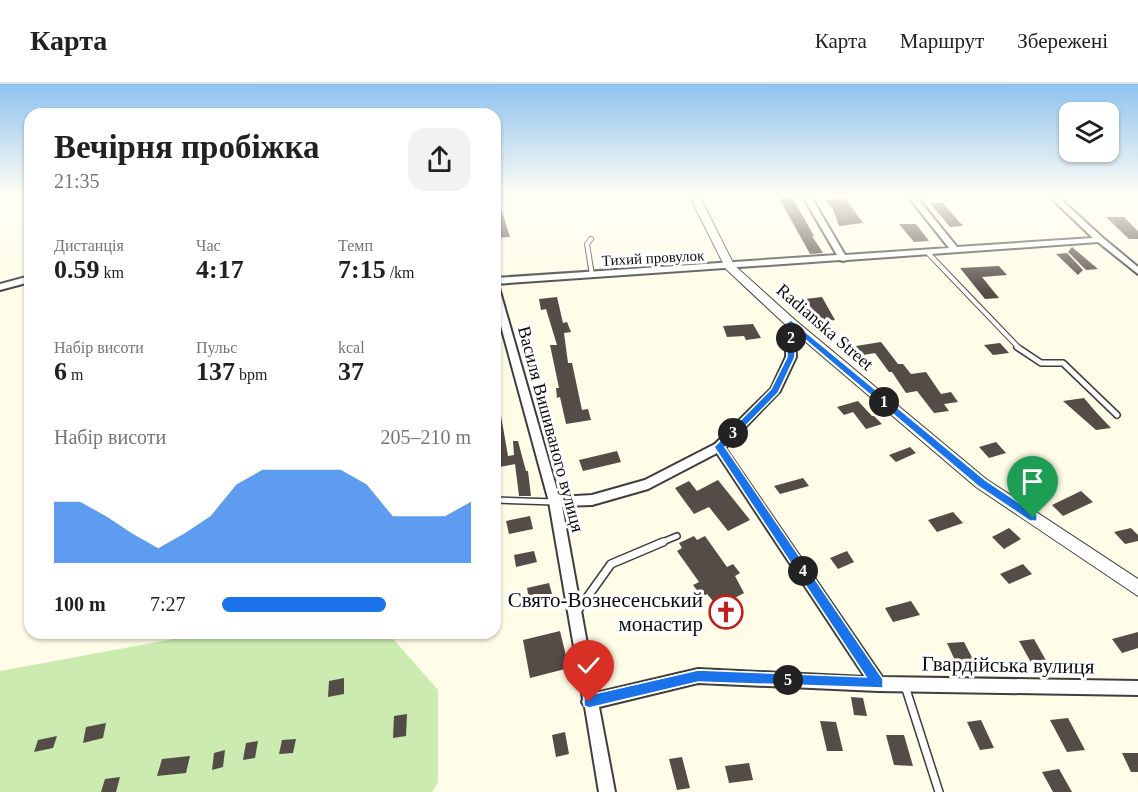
<!DOCTYPE html>
<html lang="uk">
<head>
<meta charset="utf-8">
<style>
  body { margin:0; font-family:"Times New Roman",serif; background:#f2f2f2; color:#202124; height:100vh; display:flex; flex-direction:column; font-size:22px; white-space:nowrap }
  * { box-sizing:border-box; margin:0 }
  p { font-size:20px; color:#757577 }
  .icon { flex:none; width:33px; height:33px; fill:none; stroke:currentColor; stroke-width:2; stroke-linecap:round; stroke-linejoin:round }
  .map { position:relative; flex:1; overflow:hidden }
  .side { position:absolute; left:24px; top:24px; width:477px; height:531px; display:flex; flex-direction:column; background:#fff; border-radius:18px; box-shadow:0 2px 4px #0004 }
  .side>* { flex:none }
  .buttons { position:absolute; left:1059px; top:18px; display:grid; gap:12px }
  .buttons a { display:grid; place-items:center; width:60px; height:60px; border-radius:12px; background:#fff; box-shadow:0 2px 4px #0004; font-size:30px }
  .pin { position:absolute; display:grid; place-items:center; width:51px; height:51px; color:#fff; margin:-62px -26px; border-radius:50% 50% 50% 0; rotate:-45deg; box-shadow:0 0 6px #0007 }
  .pin .icon { rotate:45deg }
  .km { position:absolute; width:30px; height:30px; margin:-15px; border-radius:50%; background:#222; color:#fff; font-size:16px; line-height:30px; text-align:center }
  .round { display:grid; place-items:center; flex:none; width:63px; height:63px; border-radius:18px; background:#f2f2f2 }
  .overview { display:flex; align-items:center; justify-content:space-between; height:102px; padding:0 30px }
  h1 { font-size:33px; font-weight:700; line-height:45px }
  .figures { display:grid; grid-template-columns:repeat(3,1fr); gap:9px; height:102px; padding:6px 30px }
  .figures div { display:grid; align-content:center }
  .figures b { font-size:26px; font-weight:700 }
  .figures small { font-size:16px; font-weight:400 }
  .figures p { font-size:16px }
  .chart { height:168px; padding:12px 30px }
  .chart p { display:flex; justify-content:space-between }
  .chart svg { width:100%; height:108px; margin-top:6px; fill:#1a73e8; opacity:.7 }
  ul { padding:0 30px; list-style:none; font-size:20px }
  li { display:grid; grid-template-columns:96px 72px 1fr; align-items:center; height:45px }
  li i { height:15px; border-radius:8px; background:#1a73e8 }
  header { display:flex; align-items:center; gap:36px; box-sizing:border-box; height:84px; padding:0 30px; background:#fff; border-bottom:2px solid #e0e0e0 }
  header strong { font-size:28px }
  nav { display:flex; gap:33px; margin-inline-start:auto; font-size:21px }
  .map>svg:first-child { display:block }
  .green { fill:#cbebb0 }
  .building { fill:#544c46 }
  .lines { fill:none; stroke-linecap:round; stroke-linejoin:round }
  .service-far2-casing { stroke:#3e3e3e; stroke-width:6 }
  .service-far1-casing { stroke:#3e3e3e; stroke-width:8 }
  .service-casing { stroke:#3e3e3e; stroke-width:10 }
  .minor-casing { stroke:#3e3e3e; stroke-width:4 }
  .tertiary-casing { stroke:#3e3e3e; stroke-width:2 }
  .service-far2 { stroke:#fff; stroke-width:4 }
  .service-far1 { stroke:#fff; stroke-width:5 }
  .service { stroke:#fff; stroke-width:7 }
  .minor { fill:#fff; fill-rule:evenodd }
  .tertiary { fill:#fff; fill-rule:evenodd }
  .route { fill:#1a73e8; stroke:#fff; stroke-width:1.5 }
  .labels { text-anchor:middle; stroke-width:6; stroke-linejoin:round; paint-order:stroke }
  .far-street-label { font-size:15px; fill:#0b0b0b; stroke:#fff }
  .street-label { font-size:18px; fill:#0b0b0b; stroke:#fff }
  .near-poi-label { font-size:21px; fill:#0b0b0b; stroke:#fff; text-anchor:end }
  .near-street-label { font-size:21px; fill:#0b0b0b; stroke:#fff }
</style>
</head>
<body>
<header>
<strong>Карта</strong>
<nav><a>Карта</a><a>Маршрут</a><a>Збережені</a></nav>
</header>
<div class="map">
<svg width="1138" height="708" viewBox="0 0 1138 708">
  <rect width="100%" height="100%" fill="#fffce8"/>
  <!-- green -->
  <path class="green" d="M206 549H388L438 606V698L432 708H0V587Z"/>
  <!-- building -->
  <path class="building" d="M792 113 814 152H812L823 169 810 170 779 114Z
    M495 114H498L510 153 495 154Z
    M845 114 863 139 839 142 833 125 825 116Z
    M930 119H943L963 142 950 143Z
    M1106 133H1124L1138 147V155H1129Z
    M899 140H916L929 157 914 158Z
    M1072 163 1098 185 1086 186 1068 168Z
    M1067 169 1083 186 1078 191 1056 170Z
    M999 182 1007 191 982 193 999 214 985 215 960 184Z
    M557 213 563 239 567 238 571 248 564 249 568 279H572L582 326 588 325 591 336 566 340 560 313 557 314 556 304H559L550 261H557L546 225 541 226 539 215Z
    M822 213 835 236 821 238 805 215Z
    M753 240 761 254 746 256 744 252 727 253 723 242Z
    M881 258 898 280H903L911 290 926 288 941 310 951 308 958 318 944 320 949 327 934 329 917 307 906 309 892 288H889L875 269 863 271 856 262Z
    M1000 259 1009 269 993 271 984 261Z
    M1084 314 1095 327 1111 344 1096 346 1063 317Z
    M858 317 872 332H874L882 340 866 345 853 328 844 331 837 323Z
    M495 326H500L508 372 514 371 513 357H518L526 387H528L531 412H519L515 380 495 384Z
    M996 358 1006 369 989 374 979 363Z
    M910 363 916 369 896 378 889 371Z
    M617 367 621 378 583 387 579 376Z
    M803 394 809 402 780 410 774 402Z
    M718 396 750 436 728 447 709 423 694 430 675 404 689 397 697 407Z
    M1081 407 1093 418 1063 432 1052 421Z
    M953 428 963 439 937 448 928 436Z
    M530 432 533 445 509 450 506 437Z
    M1009 444 1021 455 1004 465 992 453Z
    M1131 444 1138 451V457L1125 460 1114 448Z
    M694 452 697 456 705 452 727 483 733 480 740 489 735 492 744 509 718 523 707 510 702 513 693 501 699 498 677 467 682 464 679 459Z
    M534 467 537 478 516 483 514 471Z
    M847 467 854 478 838 485 830 474Z
    M1023 480 1032 490 1009 500 1000 490Z
    M549 499 552 510 529 515 527 504Z
    M911 517 920 531 893 538 885 524Z
    M560 547 569 584 530 594 523 556Z
    M1138 548V564L1122 569 1112 555Z
    M1034 555 1048 580 1033 582 1019 557Z
    M964 558 976 581 958 583 947 559Z
    M344 594V610L328 613 329 597Z
    M851 613 863 614 867 632 854 631Z
    M407 630 406 652 393 654 394 632Z
    M1068 634 1085 666 1067 668 1050 636Z
    M981 636 994 664 980 666 967 638Z
    M820 637 836 638 843 667H827Z
    M106 639 103 654 83 659 86 643Z
    M565 648 569 670 556 673 552 651Z
    M886 651H904L913 682 894 681Z
    M57 652 53 664 34 668 38 656Z
    M296 655 293 669 279 670 282 656Z
    M258 657 255 674 243 676 246 659Z
    M225 666 223 683 212 686 214 669Z
    M1122 669H1138V688H1131Z
    M190 672 186 689 157 692 162 675Z
    M682 673 690 704 677 706 669 675Z
    M749 679 753 696 729 699 725 682Z
    M1059 685 1072 708H1053L1042 688Z
    M120 693 116 708H101L105 695Z"/>
  <g class="lines">
    <!-- service-far2 casing -->
    <g class="service-far2-casing">
      <path id="service-far2" d="M591 155 587 160 592 191
        M928 169 1019 264"/>
    </g>
    <!-- service-far1 casing -->
    <g class="service-far1-casing">
      <path id="service-far1" d="M1017 263 1041 279H1063L1117 331
        M495 416 555 418
        M660 459 677 452"/>
    </g>
    <!-- service casing -->
    <g class="service-casing">
      <path id="service" d="M576 529 611 480 663 458
        M905 602 939 708"/>
    </g>
    <!-- minor casing -->
    <g class="minor-casing">
      <path id="minor" d="M802 111H810L845 171 949 164 907 111H915L957 163 1093 154 1048 111H1056L1103 154 1138 183V190L1098 158 847 176 843 177 840 176 495 200V194L837 171Z
        M30 192V198L0 206V200Z
        M495 201 499 204 559 413 592 411 645 396 715 360 771 305 786 273 787 239 788 237H794L796 273 780 307 725 364 882 593 1138 597V611L878 607 698 599 599 623 615 708H599L585 623 582 618 583 615 549 418 495 220ZM717 369 865 593 698 585 596 609 562 422 592 421 648 405Z"/>
    </g>
    <!-- tertiary casing -->
    <g class="tertiary-casing">
      <path id="tertiary" d="M689 111H699L734 181 795 236 986 395 1138 495V512L976 403 787 242 726 185Z"/>
    </g>
    <!-- service-far2 -->
    <use href="#service-far2" class="service-far2"/>
    <!-- service-far1 -->
    <use href="#service-far1" class="service-far1"/>
    <!-- service -->
    <use href="#service" class="service"/>
    <!-- minor -->
    <use href="#minor" class="minor"/>
    <!-- tertiary -->
    <use href="#tertiary" class="tertiary"/>
  </g>
  <!-- sky -->
  <linearGradient id="sky" x2="0" y2="1"><stop stop-color="#8fc2ef"/><stop offset="0.53" stop-color="#fffef5"/><stop offset="1" stop-color="#fffef5" stop-opacity="0"/></linearGradient>
  <rect width="1138" height="210" fill="url(#sky)"/>
  <!-- route -->
  <path class="route" d="M791 236 985 396 1037 431V437H1030L978 402 795 247V273L778 309 725 363 883 595V604L698 598 589 624 584 622V613L589 611 698 586 866 593 714 363 771 305 787 273V239Z"/>
  <!-- icons -->
  <defs>
    <g id="church-ring" transform="scale(1.725)"><circle r="9.5" fill="#fff" stroke="#c21e1b" stroke-width="1.5"/><path d="M-1.2-6h2.4v3.5h3.3v2.4h-3.3V6h-2.4V-.1h-3.3v-2.4h3.3Z" fill="#c21e1b"/></g>
  </defs>
  <g fill-rule="evenodd">
    <use href="#church-ring" x="726" y="528"/>
  </g>
  <g class="labels">
    <!-- far-street labels -->
    <g class="far-street-label">
      <text transform="translate(653 174) rotate(-3)" y="5">Тихий провулок</text>
    </g>
    <!-- street labels -->
    <g class="street-label">
      <text transform="translate(825 243) rotate(41)" y="6">Radianska Street</text>
      <text transform="translate(551 345) rotate(75)" y="6">Василя Вишиваного вулиця</text>
    </g>
    <!-- near-poi labels -->
    <g class="near-poi-label">
      <text x="703" y="523">Cвято-Вознесенський<tspan x="703" dy="24">монастир</tspan></text>
    </g>
    <!-- near-street labels -->
    <g class="near-street-label">
      <text transform="translate(1008 581) rotate(1)" y="7">Гвардійська вулиця</text>
    </g>
  </g>
</svg>
<div class="buttons">
<a><svg class="icon" aria-label="layers" viewBox="0 0 24 24"><path d="M12 4l9 5-9 5-9-5zM3 14l9 5 9-5"/></svg></a>
</div>
<div class="pin" style="left:1033px;top:434px;background:#1e9e55"><svg class="icon" aria-label="arrive" viewBox="0 0 24 24"><path d="M6 21V4h12l-3 4 3 4H6"/></svg></div>
<div class="pin" style="left:589px;top:618px;background:#d93025"><svg class="icon" aria-label="check" viewBox="0 0 24 24"><path d="M5 12l5 5 9-10"/></svg></div>
<b class="km" style="left:884px;top:318px">1</b>
<b class="km" style="left:791px;top:254px">2</b>
<b class="km" style="left:733px;top:349px">3</b>
<b class="km" style="left:803px;top:487px">4</b>
<b class="km" style="left:788px;top:596px">5</b>
<section class="side">
<div class="overview"><div><h1>Вечірня пробіжка</h1><p>21:35</p></div><a class="round"><svg class="icon" aria-label="share" viewBox="0 0 24 24"><path d="M12 15V3M7 8l5-5 5 5M5 13v7h14v-7"/></svg></a></div>
<div class="figures">
<div><p>Дистанція</p><b>0.59<small> km</small></b></div>
<div><p>Час</p><b>4:17</b></div>
<div><p>Темп</p><b>7:15<small> /km</small></b></div>
</div>
<div class="figures">
<div><p>Набір висоти</p><b>6<small> m</small></b></div>
<div><p>Пульс</p><b>137<small> bpm</small></b></div>
<div><p>kcal</p><b>37</b></div>
</div>
<div class="chart"><p><span>Набір висоти</span>205–210 m</p>
<svg viewBox="0 0 160 44" preserveAspectRatio="none"><path d="M0 44V19L10 19L20 25L30 32L40 38L50 32L60 25L70 12L80 6L90 6L100 6L110 6L120 12L130 25L140 25L150 25L160 19V44z"/></svg>
</div>
<ul>
<li><b>100 m</b>7:27<i style="width:66%"></i></li>
</ul>
</section>
</div>
</body>
</html>
